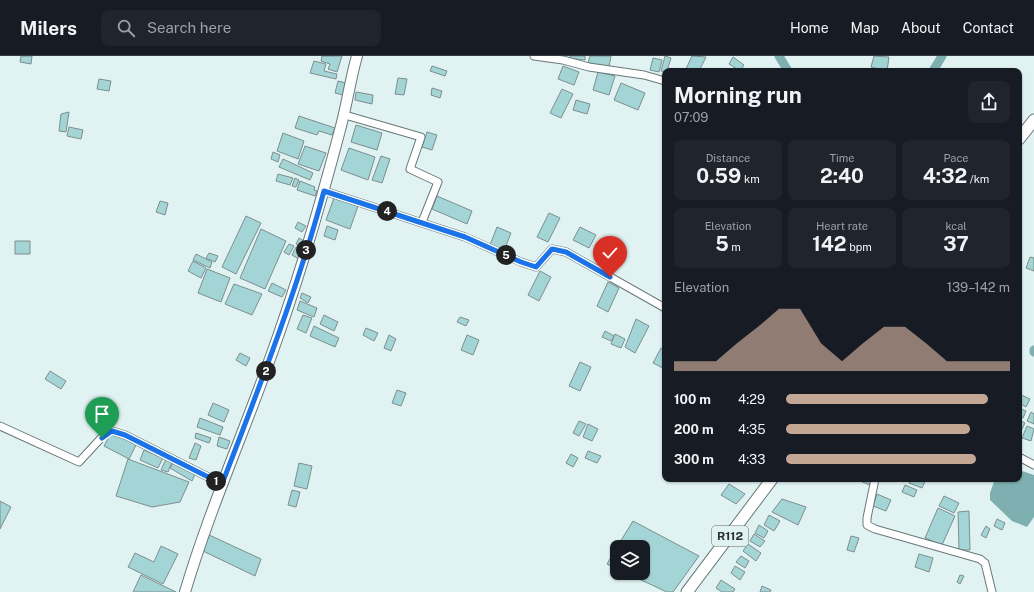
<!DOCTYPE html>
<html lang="en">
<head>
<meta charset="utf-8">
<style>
  body { margin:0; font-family:"Public Sans",sans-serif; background:#20242c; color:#f1f3f6; height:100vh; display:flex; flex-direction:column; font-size:15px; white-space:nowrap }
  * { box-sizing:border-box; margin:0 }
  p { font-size:13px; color:#9ea1a6 }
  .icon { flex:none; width:22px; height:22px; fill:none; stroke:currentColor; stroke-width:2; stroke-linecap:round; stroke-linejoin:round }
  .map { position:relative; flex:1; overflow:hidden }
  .details { position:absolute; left:662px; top:12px; width:360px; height:414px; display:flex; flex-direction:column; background:#171b24; border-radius:8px; box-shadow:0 1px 3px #0004 }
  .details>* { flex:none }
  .fabs { position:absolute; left:610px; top:484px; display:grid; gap:8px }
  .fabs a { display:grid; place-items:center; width:40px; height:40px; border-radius:8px; background:#171b24; box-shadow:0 1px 3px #0004; font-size:20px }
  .pin { position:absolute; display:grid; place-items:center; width:34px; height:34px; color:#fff; margin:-41px -17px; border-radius:50% 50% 50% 0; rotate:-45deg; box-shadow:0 0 4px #0007 }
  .pin .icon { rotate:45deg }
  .km { position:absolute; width:20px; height:20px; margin:-10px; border-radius:50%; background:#222; color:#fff; font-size:11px; line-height:20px; text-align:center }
  .round { display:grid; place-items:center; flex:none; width:42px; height:42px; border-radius:8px; background:#20242c }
  .headline { display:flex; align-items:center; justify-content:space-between; height:68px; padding:0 12px }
  h1 { font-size:22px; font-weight:700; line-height:30px }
  .stats { display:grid; grid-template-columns:repeat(3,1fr); gap:6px; height:68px; padding:4px 12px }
  .stats div { display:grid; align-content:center; border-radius:8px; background:#20242c; text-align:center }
  .stats b { font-size:20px; font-weight:700 }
  .stats small { font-size:11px; font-weight:400 }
  .stats p { font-size:11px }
  .chart { height:112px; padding:8px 12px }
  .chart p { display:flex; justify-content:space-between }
  .chart svg { width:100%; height:72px; margin-top:4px; fill:#c4a694; opacity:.7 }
  ul { padding:0 12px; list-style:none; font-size:13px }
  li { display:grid; grid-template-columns:64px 48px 1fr; align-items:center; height:30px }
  li i { height:10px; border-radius:5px; background:#c4a694 }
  header { display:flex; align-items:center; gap:24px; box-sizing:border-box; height:56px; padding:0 20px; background:#171b24; border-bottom:1px solid #363941 }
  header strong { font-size:19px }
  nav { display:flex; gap:22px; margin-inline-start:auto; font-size:14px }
  .search { width:280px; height:36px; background:#20242c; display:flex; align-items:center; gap:10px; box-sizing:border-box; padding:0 14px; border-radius:8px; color:#9ea1a6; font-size:15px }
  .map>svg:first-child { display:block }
  .water { fill:#7fb0b1 }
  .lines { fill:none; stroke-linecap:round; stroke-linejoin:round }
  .canal { stroke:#7fb0b1; stroke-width:9 }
  .building { fill:#a3d5d6; stroke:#7e8e8e }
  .minor-casing { stroke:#697879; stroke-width:9 }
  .secondary-casing { stroke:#697879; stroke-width:12 }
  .primary-casing { stroke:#697879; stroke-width:13 }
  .minor { stroke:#fff; stroke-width:7 }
  .secondary { stroke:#fff; stroke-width:10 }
  .primary { stroke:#fff; stroke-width:11 }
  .route-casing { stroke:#fff; stroke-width:8 }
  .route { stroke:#1a73e8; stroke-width:5 }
  .labels { text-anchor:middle; stroke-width:3; stroke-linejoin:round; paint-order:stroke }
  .shield { fill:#e0f2f2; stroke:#5f696a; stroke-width:1 }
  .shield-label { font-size:12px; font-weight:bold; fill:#282e2f }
</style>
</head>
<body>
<header>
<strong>Milers</strong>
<div class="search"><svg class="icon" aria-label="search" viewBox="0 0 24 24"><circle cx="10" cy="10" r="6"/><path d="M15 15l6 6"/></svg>Search here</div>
<nav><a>Home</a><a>Map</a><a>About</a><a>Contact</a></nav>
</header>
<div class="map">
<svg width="1034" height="536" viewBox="0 0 1034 536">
  <rect width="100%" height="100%" fill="#e0f2f2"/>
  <!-- water -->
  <path class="water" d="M1019 414 1034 419V461L1027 471 1012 465 990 444V437L995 423H1019Z"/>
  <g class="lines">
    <!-- canal -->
    <path class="canal" d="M779 0 788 15
      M933 15 942 0
      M1034 294V296"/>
  </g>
  <!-- building -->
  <path class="building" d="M21 0H32L31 8 20 6Z
    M322 0H342L337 16 328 13 330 8 321 5Z
    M570 0H585V4L570 2Z
    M590 0H611L609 11 588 7Z
    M665 0 671 2 667 15 665 16 661 15Z
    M692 0 706 1 699 15H685Z
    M874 0 889 1 887 15 871 11Z
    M733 1 744 9 740 15 729 8Z
    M653 2 662 4 659 16 650 14Z
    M314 5 326 8 324 15 337 18 336 23 310 17Z
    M432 10 447 15 445 20 430 15Z
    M563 10 579 16 574 29 558 23Z
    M598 16 615 20 609 39 593 34Z
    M398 22 407 23 404 39 395 38Z
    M99 23 111 25 109 35 97 33Z
    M338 25 346 27 343 39 335 37Z
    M621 27 645 37 638 54 614 44Z
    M432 32 442 35 440 42 431 39Z
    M562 33 573 38 561 62 550 57Z
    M356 36 373 39 372 48 355 44Z
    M576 44 590 48 587 58 573 54Z
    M69 56 66 76 59 75 61 58Z
    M299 60 335 72 332 79 319 75 317 79 295 72Z
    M356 69 382 77 377 94 351 86Z
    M69 71 83 74 81 83 67 80Z
    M427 76 437 79 432 94 422 91Z
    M283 77 304 85 298 103 277 95Z
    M305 90 326 97 319 115 298 108Z
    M349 92 375 101 368 124 341 114Z
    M273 96 280 99 278 106 271 103Z
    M381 100 390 103 382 127 372 124Z
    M283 103 313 117 310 124 279 111Z
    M278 118 293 122 290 129 276 125Z
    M295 122 299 124 296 131 292 130Z
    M300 125 315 131 314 134 317 135 315 140 297 134Z
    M437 140 472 155 467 168 432 153Z
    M334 142 358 150 350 173 326 164Z
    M160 145 168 147 165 159 156 156Z
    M549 157 560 162 548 186 537 181Z
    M246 160 261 167 236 218 222 211Z
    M298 166 306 170 302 176 295 172Z
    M327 170 338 174 335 184 324 180Z
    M497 171 511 177 504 195 490 189Z
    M580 171 596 179 589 192 573 184Z
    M261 173 286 185 265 233 240 222Z
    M299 182 307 187 304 193 296 188Z
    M15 185H30V198H15Z
    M289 188 294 190 289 199 284 196Z
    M296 191 303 195 299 203 292 199Z
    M209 197 218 200 215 206 206 202Z
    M196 198 212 206 210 212 193 204Z
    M1030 201 1034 202V215L1026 212Z
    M193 205 206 212 201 222 188 215Z
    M207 213 230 222 221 246 198 237Z
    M540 215 551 221 539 245 528 239Z
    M608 226 619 232 608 256 597 250Z
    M272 227 286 234 282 241 268 235Z
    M234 228 262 238 252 259 225 248Z
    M302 237 311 241 308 247 300 242Z
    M300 245 317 252 314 261 297 254Z
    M303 259 312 262 306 277 297 273Z
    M324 259 338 266 334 275 320 268Z
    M460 261 469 264 466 270 457 266Z
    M636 263 649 270 635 297 625 291Z
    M314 270 339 282 335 291 310 280Z
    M366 272 378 277 374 285 363 279Z
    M605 275 614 280 611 285 602 281Z
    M615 278 625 283 621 292 611 288Z
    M389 279 396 283 391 295 384 292Z
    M467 279 479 284 473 299 461 294Z
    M661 292 665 294V313L653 307Z
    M240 297 250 302 246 310 236 304Z
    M580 306 591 311 580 335 569 330Z
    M50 315 66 325 61 333 45 323Z
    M397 334 406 337 401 350 392 347Z
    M1019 338 1030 343 1026 351 1019 347Z
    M213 347 229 354 224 366 208 359Z
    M1019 352 1026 355 1023 362 1019 360Z
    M1031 356 1034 358V368L1027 365Z
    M200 362 223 371 220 379 197 371Z
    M1019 364 1025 367 1019 379Z
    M579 365 586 368 579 380 573 377Z
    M588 368 598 373 592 385 583 381Z
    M1027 370 1034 373 1031 385 1022 382Z
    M112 375 137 387 129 403 104 390Z
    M196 377 211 382 209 387 195 382Z
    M219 381 230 385 227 393 217 390Z
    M195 387 201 390 196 404 189 402Z
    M144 394 163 402 158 412 140 404Z
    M588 395 601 400 597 407 585 402Z
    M571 398 578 402 573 411 566 407Z
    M128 403 189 426 180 446 152 451 116 440Z
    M166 403 172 406 168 416 161 414Z
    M173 407 195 418 192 425 170 412Z
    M299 407 312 410 307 433 294 430Z
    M855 423H872L870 429Z
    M910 423H926L922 432 909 427Z
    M729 428 745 438 736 448 721 439Z
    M905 429 917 434 914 441 902 436Z
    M292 434 300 436 296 451 288 449Z
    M877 438 891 444 886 455 873 450Z
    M944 440 959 447 954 457 939 450Z
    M782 443 806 451 798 469 772 456Z
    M0 445 11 451 0 473Z
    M938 452 955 460 942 489 925 482Z
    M969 455 970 494H959L958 456Z
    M769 459 780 465 774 475 764 469Z
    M997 463 1005 467 1002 474 994 470Z
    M633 465 699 500 673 536H667L626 517H643V491H617Z
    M759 469 768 475 764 482 755 477Z
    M986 470 990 473 986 482 981 479Z
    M207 478 261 503 255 520 203 495Z
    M754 478 765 485 760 491 750 485Z
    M851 480 859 482 854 496 847 494Z
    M748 488 761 497 756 505 743 495Z
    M161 490 178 498 163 528 128 511 135 497 154 506Z
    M617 491V513L607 508Z
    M919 498 933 502 929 516 915 511Z
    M741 500 749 505 745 512 736 506Z
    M735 510 745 516 740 524 731 517Z
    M141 519 176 536H133Z
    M960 519 964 520 960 528 957 526Z
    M721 524 735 533 733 536H722L716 532Z
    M762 530 771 534 770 536H760Z"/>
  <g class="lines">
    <!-- minor casing -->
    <g class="minor-casing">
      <path id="minor" d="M534 0 563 4 589 11 644 19 665 25
        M345 59 421 81 410 113 438 126 422 166
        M324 135 465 181 521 206 536 211 552 193 566 196 665 252
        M0 370 79 406 102 381 112 375 125 379 222 428
        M1019 401 1034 409
        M875 423 867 462V469L875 473 980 503 985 507 992 536"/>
    </g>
    <!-- secondary casing -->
    <g class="secondary-casing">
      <path id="secondary" d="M185 536C209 455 243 379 271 300 298 226 320 150 340 74 347 49 350 24 357 0"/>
    </g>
    <!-- primary casing -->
    <g class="primary-casing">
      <path id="primary" d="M1019 83 1034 64
        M687 536 772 423"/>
    </g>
    <!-- minor -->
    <use href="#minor" class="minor"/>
    <!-- secondary -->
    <use href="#secondary" class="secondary"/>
    <!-- primary -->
    <use href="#primary" class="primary"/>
  </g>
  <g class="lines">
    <!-- route casing -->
    <g class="route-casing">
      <path id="route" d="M102 382 112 375 125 379 222 428C259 332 297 235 324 135L465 181 521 206 536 211 552 193 566 196 610 221"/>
    </g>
    <!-- route -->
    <use href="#route" class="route"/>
  </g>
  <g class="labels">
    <!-- shield labels -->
    <rect class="shield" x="712" y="470" width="36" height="20" rx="3"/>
    <g class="shield-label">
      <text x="730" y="484">R112</text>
    </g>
  </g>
</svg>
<div class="fabs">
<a><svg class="icon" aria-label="layers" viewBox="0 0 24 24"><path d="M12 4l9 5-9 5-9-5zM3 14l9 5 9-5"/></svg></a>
</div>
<div class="pin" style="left:102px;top:382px;background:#1e9e55"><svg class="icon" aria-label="arrive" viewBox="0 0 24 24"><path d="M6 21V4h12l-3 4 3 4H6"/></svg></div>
<div class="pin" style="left:610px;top:221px;background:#d93025"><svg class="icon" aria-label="check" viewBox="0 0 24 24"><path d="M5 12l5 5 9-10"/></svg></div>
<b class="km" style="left:216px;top:425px">1</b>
<b class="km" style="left:266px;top:315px">2</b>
<b class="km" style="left:306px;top:194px">3</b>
<b class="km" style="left:387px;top:155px">4</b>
<b class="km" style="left:506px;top:199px">5</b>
<section class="details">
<div class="headline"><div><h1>Morning run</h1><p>07:09</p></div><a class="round"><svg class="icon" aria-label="share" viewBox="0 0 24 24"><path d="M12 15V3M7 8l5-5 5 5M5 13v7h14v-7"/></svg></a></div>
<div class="stats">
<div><p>Distance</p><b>0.59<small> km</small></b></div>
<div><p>Time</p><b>2:40</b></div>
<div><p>Pace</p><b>4:32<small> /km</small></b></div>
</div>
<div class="stats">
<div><p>Elevation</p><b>5<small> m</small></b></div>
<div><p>Heart rate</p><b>142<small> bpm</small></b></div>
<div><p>kcal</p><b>37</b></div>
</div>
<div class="chart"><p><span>Elevation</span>139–142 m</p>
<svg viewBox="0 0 160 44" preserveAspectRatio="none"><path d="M0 44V38L10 38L20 38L30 27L40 17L50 6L60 6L70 27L80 38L90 27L100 17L110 17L120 27L130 38L140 38L150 38L160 38V44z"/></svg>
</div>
<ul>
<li><b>100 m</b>4:29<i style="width:90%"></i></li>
<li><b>200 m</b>4:35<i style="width:82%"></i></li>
<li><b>300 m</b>4:33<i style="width:85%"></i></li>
</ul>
</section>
</div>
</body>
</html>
